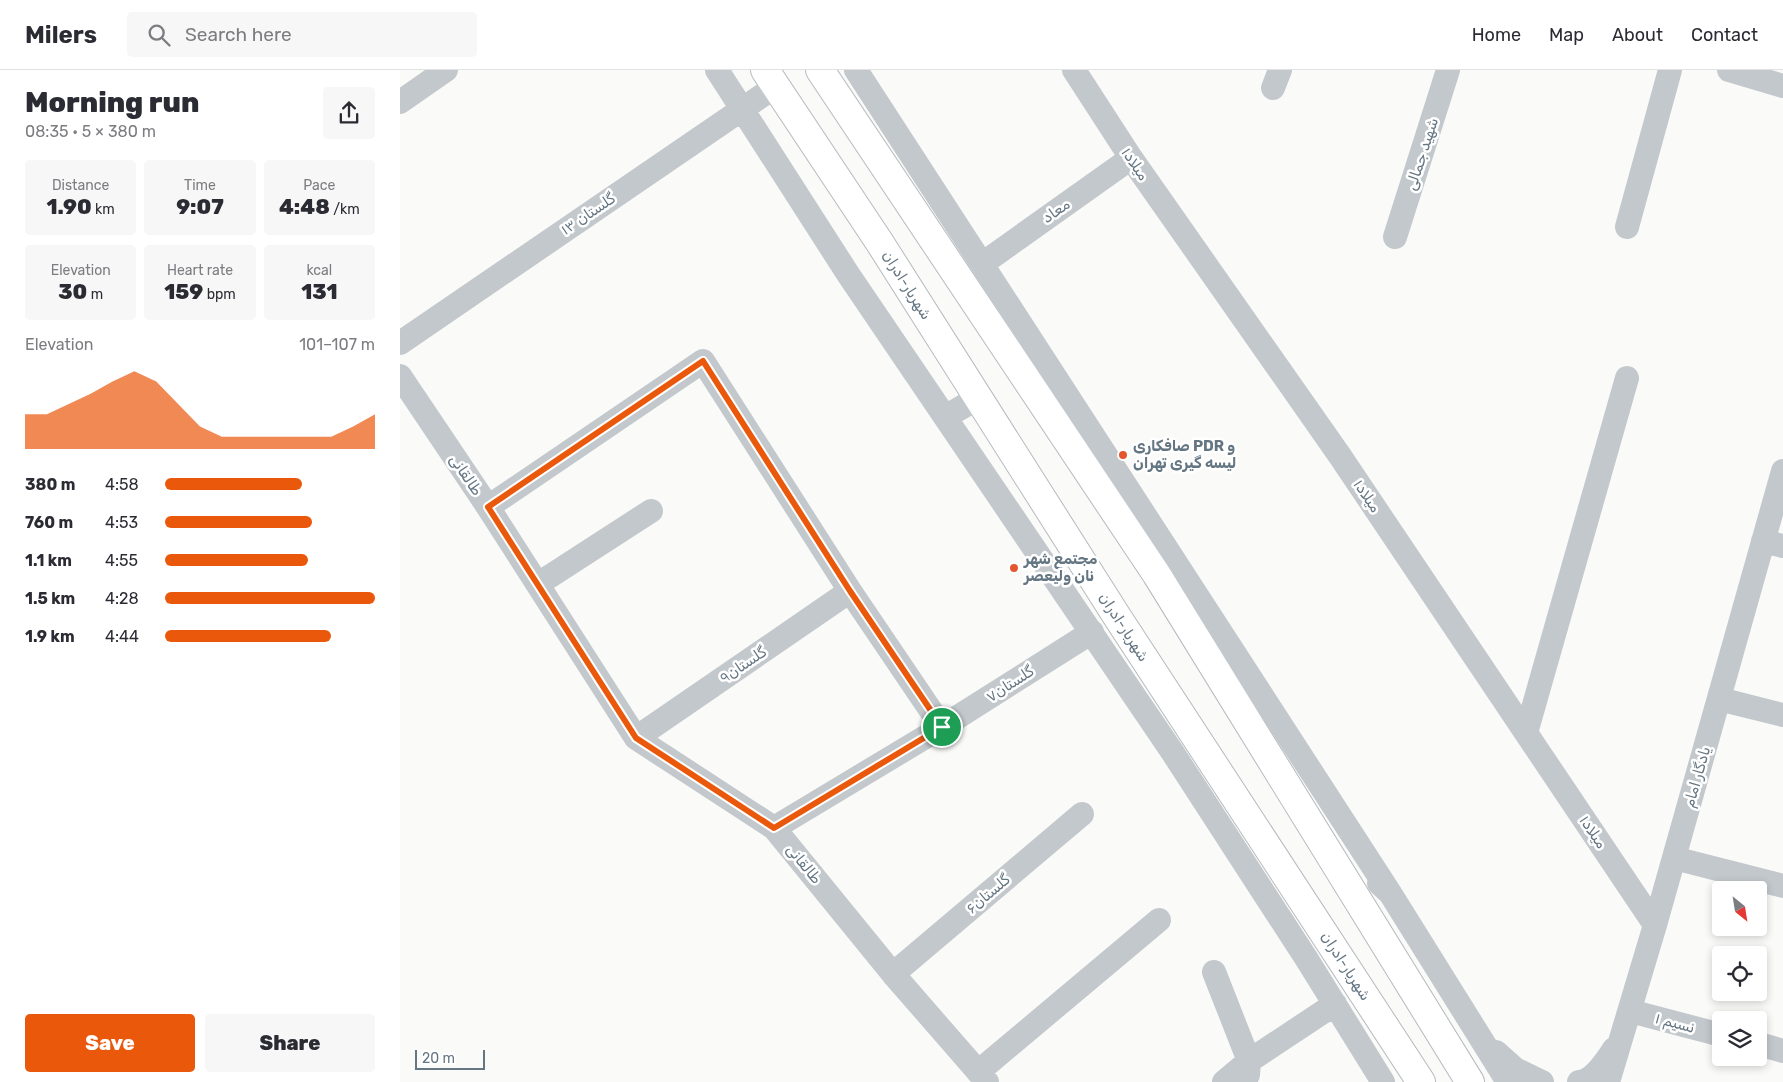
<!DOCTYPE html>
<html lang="en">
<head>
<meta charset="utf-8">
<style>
  body { margin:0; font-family:Rubik,"Noto Sans Arabic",sans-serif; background:#f7f7f7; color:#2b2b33; height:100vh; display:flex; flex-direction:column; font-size:19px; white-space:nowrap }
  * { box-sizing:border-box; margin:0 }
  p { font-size:16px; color:#7c7c81 }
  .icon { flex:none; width:28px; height:28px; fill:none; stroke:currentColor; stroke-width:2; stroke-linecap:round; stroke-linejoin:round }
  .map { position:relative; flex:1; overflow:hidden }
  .drawer { display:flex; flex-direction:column; background:#fff; width:400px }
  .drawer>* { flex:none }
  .needle { width:32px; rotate:150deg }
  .buttons { position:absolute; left:1312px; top:811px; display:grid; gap:10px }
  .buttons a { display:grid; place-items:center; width:55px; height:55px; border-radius:5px; background:#fff; box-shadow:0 2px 8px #0003; font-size:25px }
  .scale { position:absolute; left:15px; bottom:12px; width:70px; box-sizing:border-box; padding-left:5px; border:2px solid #657683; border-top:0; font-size:14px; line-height:18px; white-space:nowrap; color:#657683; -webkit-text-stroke:4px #fff; paint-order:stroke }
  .pin { position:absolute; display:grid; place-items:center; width:42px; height:42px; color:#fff; margin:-21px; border:2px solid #fff; border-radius:50%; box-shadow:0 1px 5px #0007 }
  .round { display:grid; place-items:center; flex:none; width:52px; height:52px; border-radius:5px; background:#f7f7f7 }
  .headline { display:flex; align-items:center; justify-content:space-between; height:85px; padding:0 25px }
  h1 { font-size:28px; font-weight:800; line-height:38px }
  .figures { display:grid; grid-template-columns:repeat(3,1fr); gap:8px; height:85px; padding:5px 25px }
  .figures div { display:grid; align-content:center; border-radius:5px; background:#f7f7f7; text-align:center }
  .figures b { font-size:21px; font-weight:800 }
  .figures small { font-size:14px; font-weight:400 }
  .figures p { font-size:14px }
  .chart { height:140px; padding:10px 25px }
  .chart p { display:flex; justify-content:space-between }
  .chart svg { width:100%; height:90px; margin-top:5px; fill:#ea580c; opacity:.7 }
  .button { display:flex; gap:10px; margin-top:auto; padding:10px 25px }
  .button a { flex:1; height:58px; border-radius:5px; background:#ea580c; color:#fff; font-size:20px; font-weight:800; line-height:58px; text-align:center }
  .button a+a { background:#f7f7f7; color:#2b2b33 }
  ul { padding:0 25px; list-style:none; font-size:16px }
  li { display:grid; grid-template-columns:80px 60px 1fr; align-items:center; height:38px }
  li i { height:12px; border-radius:6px; background:#ea580c }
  header { display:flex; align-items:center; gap:30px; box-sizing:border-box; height:70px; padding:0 25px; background:#fff; border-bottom:1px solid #e1e1e2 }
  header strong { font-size:24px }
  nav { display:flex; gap:28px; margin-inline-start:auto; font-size:18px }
  .search { width:350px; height:45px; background:#f7f7f7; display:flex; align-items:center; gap:12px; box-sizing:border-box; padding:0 18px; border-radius:5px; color:#7c7c81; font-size:19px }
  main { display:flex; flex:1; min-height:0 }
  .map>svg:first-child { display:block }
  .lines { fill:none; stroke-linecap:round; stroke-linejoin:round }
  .major-casing { stroke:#b5babe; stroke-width:30 }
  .minor { stroke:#c3c8cc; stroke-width:24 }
  .major { stroke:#fff; stroke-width:28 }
  .route-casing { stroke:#fff; stroke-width:10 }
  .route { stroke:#ea580c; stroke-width:6 }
  .poi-dot { fill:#e4572e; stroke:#fff; stroke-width:2 }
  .labels { text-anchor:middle; stroke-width:5; stroke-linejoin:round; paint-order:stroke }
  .street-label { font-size:15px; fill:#657683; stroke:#fff }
  .poi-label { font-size:15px; font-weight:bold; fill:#657683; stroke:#fff; text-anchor:start }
</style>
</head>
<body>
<header>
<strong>Milers</strong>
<div class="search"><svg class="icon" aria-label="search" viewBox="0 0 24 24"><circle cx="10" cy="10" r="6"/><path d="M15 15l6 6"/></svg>Search here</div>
<nav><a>Home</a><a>Map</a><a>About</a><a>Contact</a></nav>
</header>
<main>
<section class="drawer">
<div class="headline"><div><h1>Morning run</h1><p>08:35 · 5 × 380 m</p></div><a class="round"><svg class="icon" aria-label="share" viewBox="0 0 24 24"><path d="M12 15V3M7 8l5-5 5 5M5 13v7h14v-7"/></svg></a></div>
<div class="figures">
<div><p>Distance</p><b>1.90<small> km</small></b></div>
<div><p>Time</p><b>9:07</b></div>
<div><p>Pace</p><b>4:48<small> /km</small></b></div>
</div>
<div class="figures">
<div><p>Elevation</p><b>30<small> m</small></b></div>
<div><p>Heart rate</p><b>159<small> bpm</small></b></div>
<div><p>kcal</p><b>131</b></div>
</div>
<div class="chart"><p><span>Elevation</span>101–107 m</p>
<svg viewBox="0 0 160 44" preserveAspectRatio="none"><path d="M0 44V27L10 27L20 22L30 17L40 11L50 6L60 11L70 22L80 33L90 38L100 38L110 38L120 38L130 38L140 38L150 33L160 27V44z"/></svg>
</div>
<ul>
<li><b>380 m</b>4:58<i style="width:65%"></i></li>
<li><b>760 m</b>4:53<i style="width:70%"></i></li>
<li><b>1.1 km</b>4:55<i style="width:68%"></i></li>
<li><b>1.5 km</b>4:28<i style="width:100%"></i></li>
<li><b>1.9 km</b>4:44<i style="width:79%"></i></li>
</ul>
<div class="button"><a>Save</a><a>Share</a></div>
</section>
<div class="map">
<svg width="1383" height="1012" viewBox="0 0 1383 1012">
  <rect width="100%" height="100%" fill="#fafaf8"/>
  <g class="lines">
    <!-- major casing -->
    <g class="major-casing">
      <path id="major" d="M365 0 480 173 716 545 1021 1012
        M420 0 757 505 1070 1012"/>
    </g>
    <!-- minor -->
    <path class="minor" d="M317 0 448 204 773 683 906 888 983 1012
      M456 0 990 823
      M674 0 731 88 940 386 1255 855
      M1329 0 1383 16
      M873 18 880 0
      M0 32 46 0
      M1227 157 1270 0
      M995 167 1048 0
      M582 194 731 88
      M0 273 376 16
      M0 306 88 437 236 668 374 758 493 904 587 1012
      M545 347 578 328
      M88 437 303 291 450 521 542 657
      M1363 471 1383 476
      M138 514 251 441
      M1319 629 1383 645
      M1126 663 1227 308
      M236 668 450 521
      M374 758 542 657 692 562
      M1274 788 1383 816
      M979 813 990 823 1108 1012
      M814 902 849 991 848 1005
      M493 904 682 744
      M1230 941 1321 965
      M1359 974 1383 981
      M1096 982 1115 999 1142 1012
      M578 1002 759 850
      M824 1012 849 991 935 934
      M1179 1012C1194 1011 1206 991 1214 979
      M1208 1012 1255 855 1383 401"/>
    <!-- major -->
    <use href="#major" class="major"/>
  </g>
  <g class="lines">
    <!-- route casing -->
    <g class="route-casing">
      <path id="route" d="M303 291 450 521 542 657 374 758 236 668 88 437Z"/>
    </g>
    <!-- route -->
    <use href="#route" class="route"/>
  </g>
  <!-- markers -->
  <g class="poi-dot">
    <circle cx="723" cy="385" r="5"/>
    <circle cx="614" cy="498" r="5"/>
  </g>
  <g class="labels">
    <!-- street labels -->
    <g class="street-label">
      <text transform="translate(1022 84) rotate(-72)" y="5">شهید جمالی</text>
      <text transform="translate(735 94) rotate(56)" y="5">میلاد۱</text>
      <text transform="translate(656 141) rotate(-35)" y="5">معاد</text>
      <text transform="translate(188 144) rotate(-34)" y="5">گلستان ۱۳</text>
      <text transform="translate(507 215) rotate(58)" y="5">شهریار-ادران</text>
      <text transform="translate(66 405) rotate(56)" y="5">طالقانی</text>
      <text transform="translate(967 426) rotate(56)" y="5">میلاد۱</text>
      <text transform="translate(724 557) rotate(57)" y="5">شهریار-ادران</text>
      <text transform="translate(343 595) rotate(-34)" y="5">گلستان۹</text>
      <text transform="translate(610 614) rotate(-33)" y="5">گلستان۷</text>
      <text transform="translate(1297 707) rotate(-74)" y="5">یادگار امام</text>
      <text transform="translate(1193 762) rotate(56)" y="5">میلاد۱</text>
      <text transform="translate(404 794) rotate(51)" y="5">طالقانی</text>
      <text transform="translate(588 824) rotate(-40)" y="5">گلستان۶</text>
      <text transform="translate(946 896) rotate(57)" y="5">شهریار-ادران</text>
      <text transform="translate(1275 953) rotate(15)" y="5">نسیم ۱</text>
    </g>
    <!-- poi labels -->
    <g class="poi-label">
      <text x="733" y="381">صافکاری PDR و<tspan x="733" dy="17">لیسه گیری تهران</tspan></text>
      <text x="624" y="494">مجتمع شهر<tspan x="624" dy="17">نان ولیعصر</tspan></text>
    </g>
  </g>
</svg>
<div class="buttons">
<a><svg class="needle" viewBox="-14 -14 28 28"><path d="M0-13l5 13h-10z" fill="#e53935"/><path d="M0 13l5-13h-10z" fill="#7c7c81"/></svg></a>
<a><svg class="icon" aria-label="locate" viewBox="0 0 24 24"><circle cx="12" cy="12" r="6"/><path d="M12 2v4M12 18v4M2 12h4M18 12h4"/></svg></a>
<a><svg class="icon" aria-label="layers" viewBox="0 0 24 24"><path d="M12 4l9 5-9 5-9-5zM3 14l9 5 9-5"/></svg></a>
</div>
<div class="scale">20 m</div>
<div class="pin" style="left:542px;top:657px;background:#1e9e55"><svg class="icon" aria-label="arrive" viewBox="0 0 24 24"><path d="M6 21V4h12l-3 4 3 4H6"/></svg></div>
</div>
</main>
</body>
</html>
